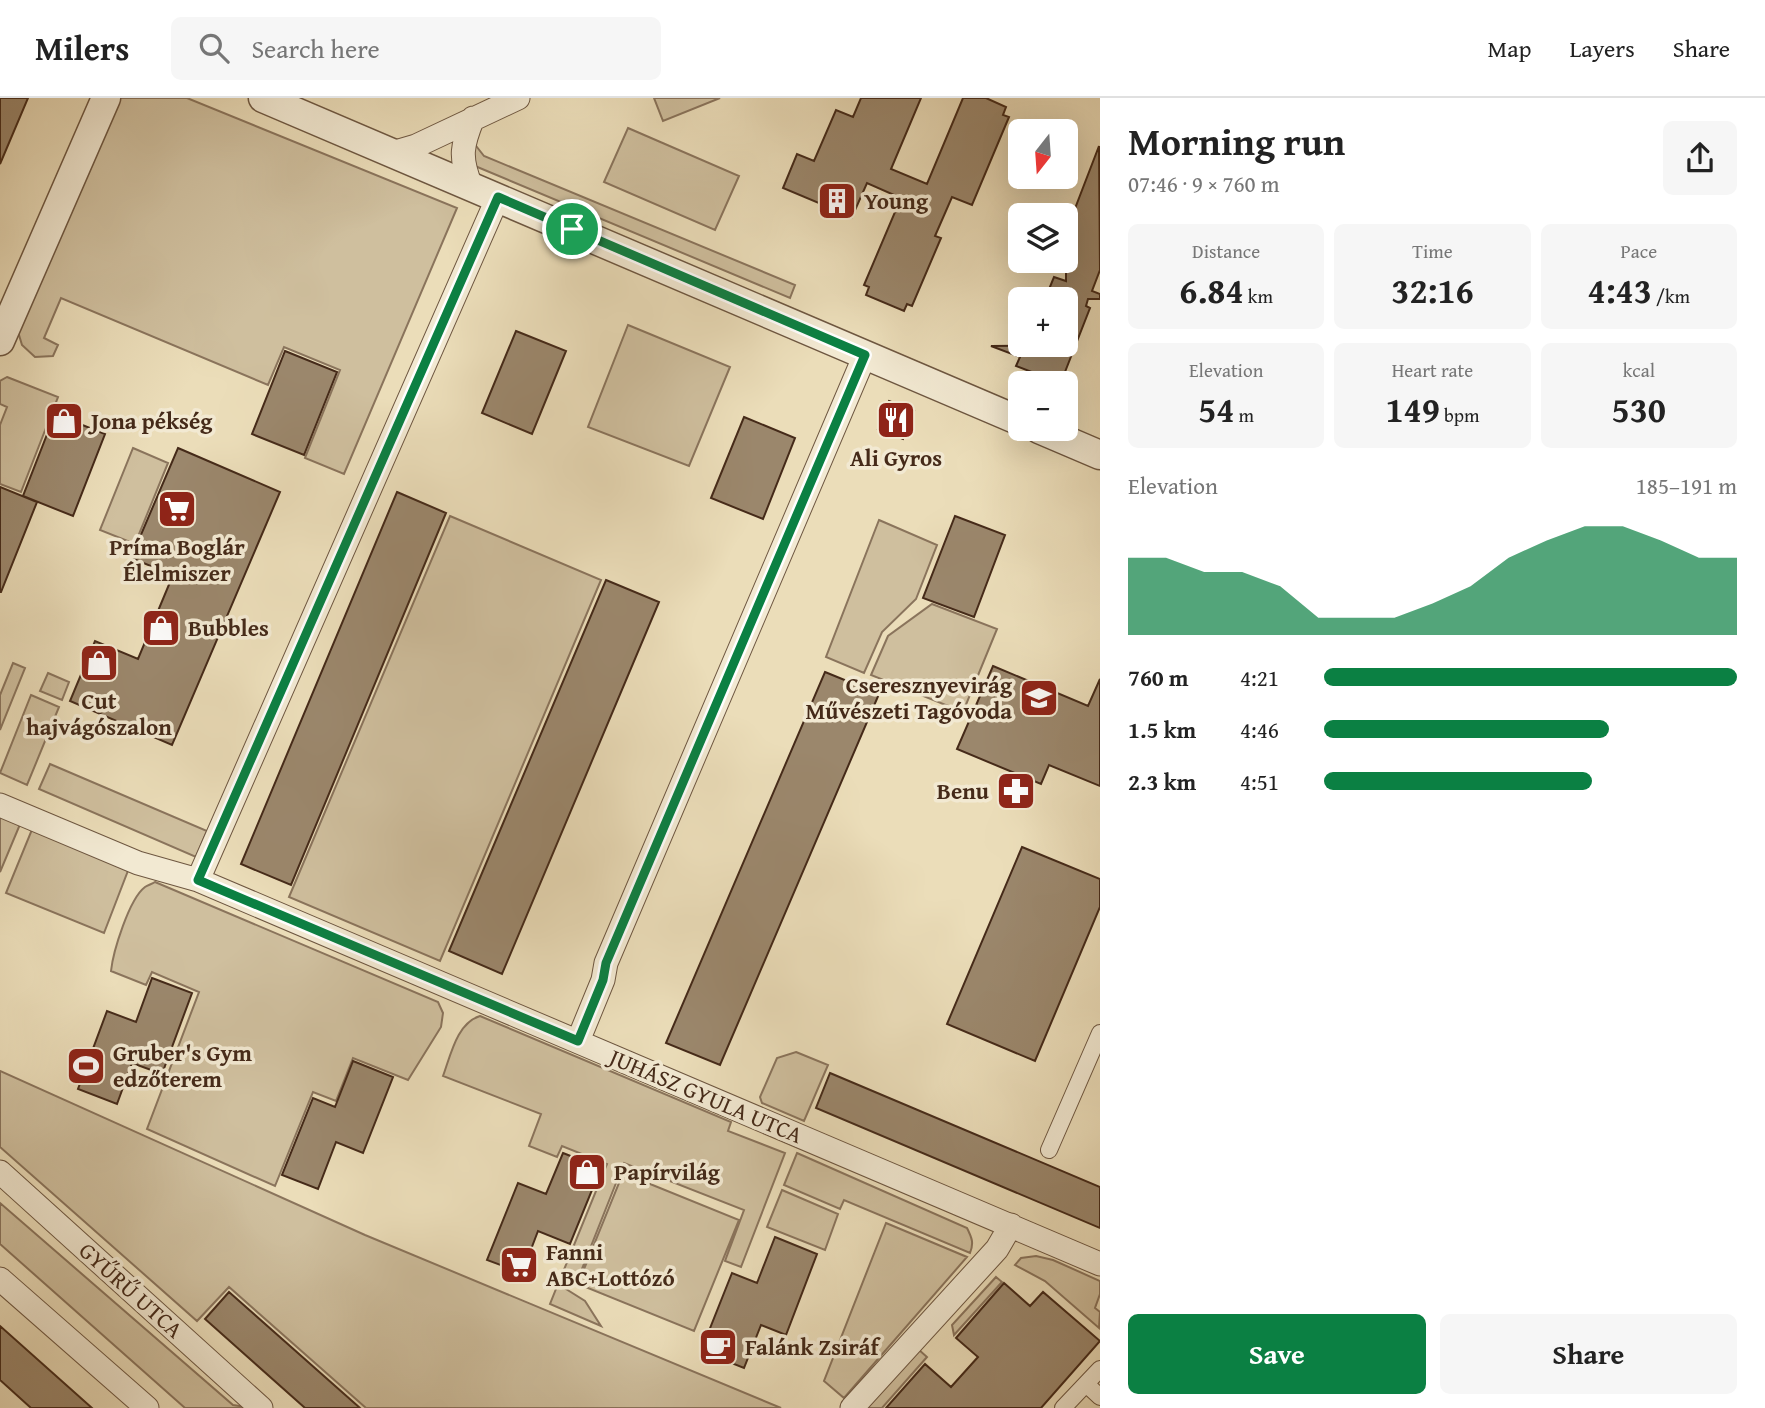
<!DOCTYPE html>
<html lang="en">
<head>
<meta charset="utf-8">
<style>
  body { margin:0; font-family:"Gentium Book Plus",serif; background:#f6f6f6; color:#222; height:100vh; display:flex; flex-direction:column; font-size:26px; white-space:nowrap }
  * { box-sizing:border-box; margin:0 }
  p { font-size:23px; color:#767676 }
  .icon { flex:none; width:38px; height:38px; fill:none; stroke:currentColor; stroke-width:2; stroke-linecap:round; stroke-linejoin:round }
  .map { position:relative; flex:1; overflow:hidden }
  .drawer { display:flex; flex-direction:column; background:#fff; width:665px }
  .drawer>* { flex:none }
  .needle { width:46px; rotate:197deg }
  .buttons { position:absolute; left:1008px; top:21px; display:grid; gap:14px }
  .buttons a { display:grid; place-items:center; width:70px; height:70px; border-radius:10px; background:#fff; box-shadow:0 7px 28px #0002; font-size:35px }
  .pin { position:absolute; display:grid; place-items:center; width:60px; height:60px; color:#fff; margin:-30px; border:4px solid #fff; border-radius:50%; box-shadow:0 2px 7px #0007 }
  .round { display:grid; place-items:center; flex:none; width:74px; height:74px; border-radius:10px; background:#f6f6f6 }
  .head { display:flex; align-items:center; justify-content:space-between; height:119px; padding:0 28px }
  h1 { font-size:38px; font-weight:600; line-height:52px }
  .metrics { display:grid; grid-template-columns:repeat(3,1fr); gap:10px; height:119px; padding:7px 28px }
  .metrics div { display:grid; align-content:center; border-radius:10px; background:#f6f6f6; text-align:center }
  .metrics b { font-size:35px; font-weight:600 }
  .metrics small { font-size:19px; font-weight:400 }
  .metrics p { font-size:19px }
  .chart { height:196px; padding:14px 28px }
  .chart p { display:flex; justify-content:space-between }
  .chart svg { width:100%; height:126px; margin-top:7px; fill:#0b8043; opacity:.7 }
  .button { display:flex; gap:14px; margin-top:auto; padding:14px 28px }
  .button a { flex:1; height:80px; border-radius:10px; background:#0b8043; color:#fff; font-size:28px; font-weight:600; line-height:80px; text-align:center }
  .button a+a { background:#f6f6f6; color:#222 }
  ul { padding:0 28px; list-style:none; font-size:23px }
  li { display:grid; grid-template-columns:112px 84px 1fr; align-items:center; height:52px }
  li i { height:18px; border-radius:9px; background:#0b8043 }
  header { display:flex; align-items:center; gap:42px; box-sizing:border-box; height:98px; padding:0 35px; background:#fff; border-bottom:2px solid #e0e0e0 }
  header strong { font-size:33px }
  nav { display:flex; gap:38px; margin-inline-start:auto; font-size:24px }
  .search { width:490px; height:63px; background:#f6f6f6; display:flex; align-items:center; gap:18px; box-sizing:border-box; padding:0 24px; border-radius:10px; color:#767676; font-size:26px }
  main { display:flex; flex:1; min-height:0 }
  .map>svg:first-child { display:block }
  .green { fill:#cfbf9e; stroke:#8a745c; stroke-width:2 }
  .building { fill:#9b876c; stroke:#452a19; stroke-width:2 }
  .lines { fill:none; stroke-linecap:round; stroke-linejoin:round }
  .pedestrian-casing { stroke:#6e5741; stroke-width:18 }
  .minor-casing { stroke:#6e5741; stroke-width:25 }
  .tertiary-casing { stroke:#6e5741; stroke-width:31 }
  .pedestrian { stroke:#f2e9d2; stroke-width:16 }
  .minor { stroke:#f2e9d2; stroke-width:23 }
  .tertiary { stroke:#f2e9d2; stroke-width:28 }
  .route-casing { stroke:#fff; stroke-width:14 }
  .route { stroke:#0b8043; stroke-width:9 }
  .labels { text-anchor:middle; stroke-width:7; stroke-linejoin:round; paint-order:stroke }
  .poi-label { font-size:23px; font-weight:bold; fill:#452a19; stroke:#f2e9d2; text-anchor:start }
  .street-label { font-size:23px; fill:#452a19; stroke:#f2e9d2 }
</style>
</head>
<body>
<header>
<strong>Milers</strong>
<div class="search"><svg class="icon" aria-label="search" viewBox="0 0 24 24"><circle cx="10" cy="10" r="6"/><path d="M15 15l6 6"/></svg>Search here</div>
<nav><a>Map</a><a>Layers</a><a>Share</a></nav>
</header>
<main>
<div class="map">
<svg width="1100" height="1310" viewBox="0 0 1100 1310">
  <rect width="100%" height="100%" fill="#ebddb9"/>
  <filter id="stains"><feTurbulence type="fractalNoise" baseFrequency=".00286" numOctaves="4"/><feColorMatrix values="0 0 0 0 .2 0 0 0 0 .09 0 0 0 0 .02 0 0 0 .5 -.17"/></filter>
  <radialGradient id="worn" r=".72"><stop offset=".6" stop-color="#630" stop-opacity="0"/><stop offset="1" stop-color="#630" stop-opacity=".3"/></radialGradient>
  <!-- green -->
  <path class="green" d="M115 0H187L457 110 344 376 305 360 340 272 284 249 268 287 61 200 44 240 58 247 53 258 35 259 22 247 16 227Z
    M654 0H720L663 23Z
    M628 30 739 78 715 132 604 84Z
    M473 44 484 58 795 187 790 200 475 68Z
    M628 227 730 269 689 368 588 329Z
    M7 279 58 299 21 394 0 386V327L7 309 0 306V283Z
    M133 350 168 365 135 446 100 432Z
    M450 418 601 482 440 863 289 799Z
    M879 422 937 447 916 501 882 534 864 575 826 559Z
    M932 506 997 531 963 614 871 577 888 538Z
    M13 565 25 570 0 632V597Z
    M48 575 69 584 62 602 40 593Z
    M31 597 59 609 27 687 0 675Z
    M50 666 207 733 196 759 39 691Z
    M0 716 21 724 0 774Z
    M33 729 129 770 104 835 6 795Z
    M155 784 438 904 443 915 441 929 408 982 353 960 336 1003 313 994 275 1088 147 1031 199 894 152 874 146 887 111 873C113 854 129 801 145 789 148 787 152 786 155 784Z
    M480 918 731 1024 728 1033 785 1055 741 1169 725 1163 744 1112 624 1065 576 1186 561 1179 607 1066 562 1048 557 1059 529 1048 541 1016 443 978C451 956 457 925 480 918Z
    M796 954 828 967 804 1023 762 1005 760 999 777 960Z
    M0 973 365 1137 781 1310H366L229 1189 197 1223 0 1049Z
    M797 1055 967 1130C972 1140 974 1145 970 1155L844 1102 840 1111 784 1087Z
    M623 1075 739 1122 694 1233 578 1186Z
    M782 1092 838 1116 825 1152 767 1129Z
    M0 1105 233 1307 253 1310H185L0 1146Z
    M886 1125 967 1159 844 1300 824 1283Z
    M1036 1158 1053 1162 1100 1183V1196L1095 1210 1100 1214 1099 1230 1045 1183 1015 1167 1021 1160Z
    M996 1179 1002 1184 954 1237 952 1227Z
    M558 1186 585 1203 601 1228 550 1206Z
    M918 1251 927 1259 882 1310H867Z"/>
  <!-- building -->
  <path class="building" d="M0 0H28L0 66Z
    M861 0H921L891 71 927 86 963 0H986L1006 9 1003 17 1009 19 972 107 952 99 935 138 941 140 912 208 907 206 904 213 866 197 869 189 864 187 901 100 867 85 852 119 783 90 797 56 814 63 836 12 853 19Z
    M1099 48 1100 172 1092 193 1100 196V201H1088L1086 208 1090 210 1063 279 1057 277 1055 283 1016 268 1020 259 991 248 1066 247V201H1045L1054 179 1066 183V134Z
    M516 233 566 253 532 336 482 315Z
    M285 253 337 274 304 357 252 336Z
    M889 303 914 313 903 341 878 331Z
    M55 316 105 336 73 418 23 398Z
    M744 319 795 340 763 421 711 400Z
    M178 350 280 394 172 647 70 603 95 543 138 561 173 477 131 460Z
    M0 389 37 404 1 494H0Z
    M397 394 446 415 291 787 241 766Z
    M955 418 1005 437 974 519 923 500Z
    M606 482 659 504 502 876 449 853Z
    M993 568 1088 608 1100 581V688L1049 667 1041 686 957 651Z
    M825 574 879 596 720 967 666 945Z
    M1022 749 1100 781V809L1035 963 947 926Z
    M152 880 192 895 162 976 132 965 117 1006 78 991 107 913 136 924Z
    M353 963 393 979 363 1055 336 1044 318 1091 282 1077 313 1000 335 1009Z
    M830 975 1100 1089V1130L816 1010Z
    M563 1055 601 1070 570 1146 538 1133 522 1175 487 1162 518 1085 546 1096Z
    M775 1139 817 1156 786 1237 761 1227 744 1270 701 1253 732 1175 757 1185Z
    M1004 1185 1030 1208 1043 1194 1100 1243 1041 1310H886L925 1266 951 1289 978 1259 956 1240Z
    M229 1194 360 1310H305L205 1221Z
    M0 1228 92 1310H31L0 1282Z"/>
  <g class="lines">
    <!-- pedestrian casing -->
    <g class="pedestrian-casing">
      <path id="pedestrian" d="M1049 1052 1100 935
        M1086 1286 1100 1299
        M1063 1310 1100 1271"/>
    </g>
    <!-- minor casing -->
    <g class="minor-casing">
      <path id="minor" d="M392 55 416 48 518 0
        M471 88C459 59 462 47 473 20
        M0 707 138 765 198 782 1100 1166
        M198 782 498 99
        M578 943 603 882 606 865 865 257
        M0 1074 261 1310
        M0 1181 147 1310
        M852 1310 997 1151 1011 1127"/>
    </g>
    <!-- tertiary casing -->
    <g class="tertiary-casing">
      <path id="tertiary" d="M263 0 1020 323
        M0 243 106 0
        M1039 331 1100 357"/>
    </g>
    <!-- pedestrian -->
    <use href="#pedestrian" class="pedestrian"/>
    <!-- minor -->
    <use href="#minor" class="minor"/>
    <!-- tertiary -->
    <use href="#tertiary" class="tertiary"/>
  </g>
  <g class="lines">
    <!-- route casing -->
    <g class="route-casing">
      <path id="route" d="M498 99 865 257 606 865 603 882 578 943 198 782Z"/>
    </g>
    <!-- route -->
    <use href="#route" class="route"/>
  </g>
  <!-- icons -->
  <defs>
    <g id="building-square" transform="scale(2.0125)"><rect x="-9" y="-9" width="18" height="18" rx="4" fill="#8f2418" stroke="#f2e9d2"/><path d="M-4-6H4V6H1V3H-1V6H-4ZM-2.5-4.3h1.7v1.8h-1.7ZM.8-4.3h1.7v1.8H.8ZM-2.5-1h1.7V.8h-1.7ZM.8-1h1.7V.8H.8Z" fill="#fff"/></g>
    <g id="restaurant-square" transform="scale(2.0125)"><rect x="-9" y="-9" width="18" height="18" rx="4" fill="#8f2418" stroke="#f2e9d2"/><path d="M-5-6h1v4h1v-4h1v4h1v-4h1v5L-1.5 .5V6h-2V.5L-5-1ZM5-6V6H3V1.5H1.5Q1.5-4 5-6Z" fill="#fff"/></g>
    <g id="shop-square" transform="scale(2.0125)"><rect x="-9" y="-9" width="18" height="18" rx="4" fill="#8f2418" stroke="#f2e9d2"/><path d="M-5-2.5h2.3a2.7 3.5 0 0 1 5.4 0H5L5.5 6h-11ZM-1.5-2.5h3a1.5 2.3 0 0 0-3 0Z" fill="#fff"/></g>
    <g id="supermarket-square" transform="scale(2.0125)"><rect x="-9" y="-9" width="18" height="18" rx="4" fill="#8f2418" stroke="#f2e9d2"/><path d="M-6-5.5h2.5l.6 2H6L4.5 2H-2.5L-4.4-4H-6ZM-1.5 3.2a1.3 1.3 0 1 0 .1 0ZM3 3.2a1.3 1.3 0 1 0 .1 0Z" fill="#fff"/></g>
    <g id="school-square" transform="scale(2.0125)"><rect x="-9" y="-9" width="18" height="18" rx="4" fill="#8f2418" stroke="#f2e9d2"/><path d="M0-5L7-2L0 1L-7-2ZM-4 1L0 2.5L4 1V4Q0 6-4 4Z" fill="#fff"/></g>
    <g id="pharmacy-square" transform="scale(2.0125)"><rect x="-9" y="-9" width="18" height="18" rx="4" fill="#8f2418" stroke="#f2e9d2"/><path d="M-2-6h4v4h4v4h-4v4h-4v-4h-4v-4h4Z" fill="#fff"/></g>
    <g id="stadium-square" transform="scale(2.0125)"><rect x="-9" y="-9" width="18" height="18" rx="4" fill="#8f2418" stroke="#f2e9d2"/><path d="M0-5a6.5 5 0 1 0 0 10a6.5 5 0 1 0 0-10ZM-3.5-1.8h7v3.6h-7Z" fill="#fff"/></g>
    <g id="cafe-square" transform="scale(2.0125)"><rect x="-9" y="-9" width="18" height="18" rx="4" fill="#8f2418" stroke="#f2e9d2"/><path d="M-5.5-4.5H6V0H3Q3 3.5 0 3.5H-2.5Q-5.5 3.5-5.5 0ZM3-3.2v2h1.7v-2ZM-6 4.5H4V6H-6Z" fill="#fff"/></g>
  </defs>
  <g fill-rule="evenodd">
    <use href="#building-square" x="837" y="103"/>
    <use href="#restaurant-square" x="896" y="322"/>
    <use href="#shop-square" x="64" y="323"/>
    <use href="#supermarket-square" x="177" y="411"/>
    <use href="#shop-square" x="161" y="530"/>
    <use href="#shop-square" x="99" y="565"/>
    <use href="#school-square" x="1039" y="600"/>
    <use href="#pharmacy-square" x="1016" y="693"/>
    <use href="#stadium-square" x="86" y="968"/>
    <use href="#shop-square" x="587" y="1074"/>
    <use href="#supermarket-square" x="519" y="1167"/>
    <use href="#cafe-square" x="718" y="1249"/>
  </g>
  <g class="labels">
    <!-- poi labels -->
    <g class="poi-label">
      <text x="864" y="111">Young</text>
      <text x="91" y="331">Jona pékség</text>
      <text x="896" y="368" text-anchor="middle">Ali Gyros</text>
      <text x="177" y="457" text-anchor="middle">Príma Boglár<tspan x="177" dy="26">Élelmiszer</tspan></text>
      <text x="188" y="538">Bubbles</text>
      <text x="1012" y="595" text-anchor="end">Cseresznyevirág<tspan x="1012" dy="26">Művészeti Tagóvoda</tspan></text>
      <text x="99" y="611" text-anchor="middle">Cut<tspan x="99" dy="26">hajvágószalon</tspan></text>
      <text x="989" y="701" text-anchor="end">Benu</text>
      <text x="113" y="963">Gruber's Gym<tspan x="113" dy="26">edzőterem</tspan></text>
      <text x="614" y="1082">Papírvilág</text>
      <text x="546" y="1162">Fanni<tspan x="546" dy="26">ABC+Lottózó</tspan></text>
      <text x="745" y="1257">Falánk Zsiráf</text>
    </g>
    <!-- street labels -->
    <g class="street-label">
      <text transform="translate(706 998) rotate(23)" y="8">JUHÁSZ GYULA UTCA</text>
      <text transform="translate(131 1192) rotate(42)" y="8">GYŰRŰ UTCA</text>
    </g>
  </g>
  <rect width="100%" height="100%" filter="url(#stains)"/>
  <rect width="100%" height="100%" fill="url(#worn)"/>
</svg>
<div class="buttons">
<a><svg class="needle" viewBox="-14 -14 28 28"><path d="M0-13l5 13h-10z" fill="#e53935"/><path d="M0 13l5-13h-10z" fill="#767676"/></svg></a>
<a><svg class="icon" aria-label="layers" viewBox="0 0 24 24"><path d="M12 4l9 5-9 5-9-5zM3 14l9 5 9-5"/></svg></a>
<a>+</a>
<a>−</a>
</div>
<div class="pin" style="left:572px;top:131px;background:#1e9e55"><svg class="icon" aria-label="arrive" viewBox="0 0 24 24"><path d="M6 21V4h12l-3 4 3 4H6"/></svg></div>
</div>
<section class="drawer">
<div class="head"><div><h1>Morning run</h1><p>07:46 · 9 × 760 m</p></div><a class="round"><svg class="icon" aria-label="share" viewBox="0 0 24 24"><path d="M12 15V3M7 8l5-5 5 5M5 13v7h14v-7"/></svg></a></div>
<div class="metrics">
<div><p>Distance</p><b>6.84<small> km</small></b></div>
<div><p>Time</p><b>32:16</b></div>
<div><p>Pace</p><b>4:43<small> /km</small></b></div>
</div>
<div class="metrics">
<div><p>Elevation</p><b>54<small> m</small></b></div>
<div><p>Heart rate</p><b>149<small> bpm</small></b></div>
<div><p>kcal</p><b>530</b></div>
</div>
<div class="chart"><p><span>Elevation</span>185–191 m</p>
<svg viewBox="0 0 160 44" preserveAspectRatio="none"><path d="M0 44V17L10 17L20 22L30 22L40 27L50 38L60 38L70 38L80 33L90 27L100 17L110 11L120 6L130 6L140 11L150 17L160 17V44z"/></svg>
</div>
<ul>
<li><b>760 m</b>4:21<i style="width:100%"></i></li>
<li><b>1.5 km</b>4:46<i style="width:69%"></i></li>
<li><b>2.3 km</b>4:51<i style="width:65%"></i></li>
</ul>
<div class="button"><a>Save</a><a>Share</a></div>
</section>
</main>
</body>
</html>
